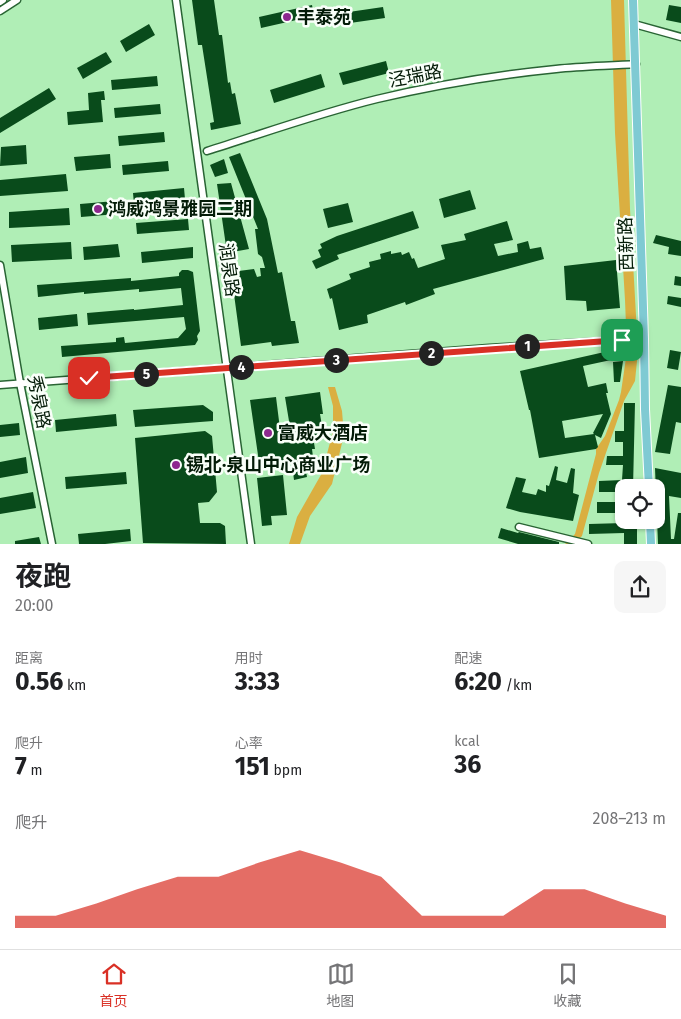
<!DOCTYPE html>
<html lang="zh">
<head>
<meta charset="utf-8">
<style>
  body { margin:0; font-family:"Fira Sans","Noto Sans SC",sans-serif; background:#f6f6f6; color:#202124; height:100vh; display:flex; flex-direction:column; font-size:19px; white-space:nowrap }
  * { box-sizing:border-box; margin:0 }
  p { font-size:16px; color:#757577 }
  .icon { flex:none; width:28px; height:28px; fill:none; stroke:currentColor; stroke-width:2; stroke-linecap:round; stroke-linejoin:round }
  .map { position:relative; height:544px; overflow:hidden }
  .panel { display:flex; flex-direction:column; background:#fff; flex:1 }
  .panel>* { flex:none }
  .buttons { position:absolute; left:615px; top:479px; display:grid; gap:10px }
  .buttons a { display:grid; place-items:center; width:50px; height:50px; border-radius:10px; background:#fff; box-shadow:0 1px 4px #0004; font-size:25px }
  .pin { position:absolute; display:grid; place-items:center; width:42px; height:42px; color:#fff; margin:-21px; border-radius:10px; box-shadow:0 2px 8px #0006 }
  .km { position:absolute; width:25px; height:25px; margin:-12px; border-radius:50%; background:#222; color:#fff; font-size:14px; line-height:25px; text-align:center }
  .round { display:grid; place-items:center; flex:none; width:52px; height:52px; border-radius:10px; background:#f6f6f6 }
  .summary { display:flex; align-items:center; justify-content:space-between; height:85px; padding:0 15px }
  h1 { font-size:28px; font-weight:700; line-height:38px }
  .figures { display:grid; grid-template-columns:repeat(3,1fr); gap:8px; height:85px; padding:5px 15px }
  .figures div { display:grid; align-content:center }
  .figures b { font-size:25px; font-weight:700 }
  .figures small { font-size:14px; font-weight:400 }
  .figures p { font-size:14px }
  .chart { height:140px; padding:10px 15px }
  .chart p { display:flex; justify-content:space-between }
  .chart svg { width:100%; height:90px; margin-top:5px; fill:#d93025; opacity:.7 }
  .dock { display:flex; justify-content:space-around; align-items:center; height:70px; border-top:1px solid #e0e0e0; background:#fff; font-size:14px; color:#757577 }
  .dock a { display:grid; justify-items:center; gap:2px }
  .dock .selected { color:#d93025 }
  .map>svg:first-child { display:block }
  .water { fill:#daaf41 }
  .building { fill:#094b1b; fill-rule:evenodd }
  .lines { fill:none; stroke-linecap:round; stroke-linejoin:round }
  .minor-casing { stroke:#296434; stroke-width:9 }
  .major-casing { stroke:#fff; stroke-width:10 }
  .minor { stroke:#fff; stroke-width:6 }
  .major { stroke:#7fcad3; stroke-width:8 }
  .route-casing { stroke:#fff; stroke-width:10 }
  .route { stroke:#d93025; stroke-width:6 }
  .poi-dot { fill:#8d288f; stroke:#f9fff9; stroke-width:2 }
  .labels { text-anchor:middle; stroke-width:5; stroke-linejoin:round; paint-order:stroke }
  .poi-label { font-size:18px; font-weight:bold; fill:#031b07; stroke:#f9fff9; text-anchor:start }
  .street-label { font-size:18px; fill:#031b07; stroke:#f9fff9 }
</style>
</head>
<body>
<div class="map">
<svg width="681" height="544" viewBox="0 0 681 544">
  <rect width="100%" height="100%" fill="#b0eeb6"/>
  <!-- water -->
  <path class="water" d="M611 0H624L630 209 638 351 635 381 624 401 599 473 582 536 573 544H565L575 534 596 454V449L605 436 619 400 621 392 627 351 625 300 615 133Z
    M328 387H335L342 411 344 435 332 484 310 516 300 544H289L297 517 322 473 333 431V406Z"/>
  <!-- building -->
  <path class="building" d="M192 0H214L219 35H222L228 83 230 82 232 94 235 93 241 124 211 130 210 123 214 122 202 45H198Z
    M312 5 314 16 261 28 259 17Z
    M669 5 681 7V23L666 20Z
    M383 7 385 18 343 24 342 13Z
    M149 24 155 35 126 52 120 41Z
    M106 52 112 62 83 79 77 68Z
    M386 61 389 73 343 85 339 73Z
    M321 74 325 87 274 103 270 90Z
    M157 76 158 86 112 90 111 80Z
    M49 88 56 99 0 133V118Z
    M104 91 105 100H101L103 122 68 125 67 112 89 110 88 93Z
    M160 104 161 114 115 118 114 108Z
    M164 132 165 142 119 146 118 136Z
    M26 145 27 164 0 166 1 147Z
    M240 153 267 219 278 273 282 272 291 321H295L299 343 272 346 271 342 241 346 231 272 254 269 257 277 261 276 260 268H265L262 257 258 254 255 229H258L229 157Z
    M110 154 111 168 76 171 74 157Z
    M224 159 228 173 215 177 210 165Z
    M168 161 169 171 123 175 122 165Z
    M66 174 68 191 0 196V180Z
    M231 183 249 249 227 253 217 184Z
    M184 188 185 199 134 204 133 193Z
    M470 190 476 209 444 218 439 199Z
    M115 201 117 214 81 217 80 204Z
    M348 203 353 222 328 228 323 209Z
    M69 208 70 225 9 228V212Z
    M413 211 419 228 337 255 339 259 316 269 312 261 321 257 318 250 322 248 320 244 337 236Z
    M188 219 189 230 137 234 136 223Z
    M507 221 513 240 494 244 498 256 518 252 517 244 528 241 530 249 541 247 544 259 433 289 435 294 406 305 405 302 367 315 368 323 339 330 332 298 330 299 327 289 351 279 349 274 370 267 369 262 381 259 380 254 391 251V254L401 252 402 255 409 252 412 259 414 258 418 268 445 259 441 245 466 240 464 234Z
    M656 235 681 241V256L668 254 669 247 653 243Z
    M71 242 72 259 12 262 11 245Z
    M118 244 120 257 84 260 83 247Z
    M193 247V258L142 263 141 252Z
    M616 260 620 308 587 311 586 301 566 300 564 266Z
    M182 270H188L193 272 200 331 197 336 198 340 195 345 62 357 61 346 116 342V338L124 337 125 343 178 338 186 329 184 317 88 325 87 313 134 309V310L183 305 181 288 139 292V289L84 294V292L38 297 37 285 131 278V281L179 276V273Z
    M675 276 681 277V286L674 285Z
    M668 296 681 298V307L667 304Z
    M77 314 78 326 39 330 38 318Z
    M670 350 681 352 678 370 667 368Z
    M609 351 611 360 583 366 588 387 606 383 608 393H606L611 414 601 438 595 435 598 447 596 449 539 458 530 410H529L520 371ZM603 414 593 433 594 434 565 438 562 421Z
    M623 361 620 382H614L613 362Z
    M668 385 681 387V423L676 422 670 454 655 452Z
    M320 392 323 414H320L322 426 317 436 313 437 315 449H312L313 457H309V465L305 466 307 477 294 480 292 464 260 469 250 400 276 397 280 429 290 427 285 397Z
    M624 403H635L633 488H624V492H599V481L622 480 623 465H606L607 456H623V442H615V431H624Z
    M203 405 213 412V421L135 427 133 410Z
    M116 414 117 426 56 432 55 420Z
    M19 423 20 435 0 437V425Z
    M205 431 212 436 217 492 209 502 198 503 200 523H220L225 526 226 544 143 543 135 438Z
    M26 457 28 473 0 478V462Z
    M555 466 558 467 556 480 567 483 571 468 575 469 573 493 579 495 573 521 520 512 506 508 516 477 526 479 522 492 536 495 538 489 546 492V485L549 486Z
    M655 468 681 473V498L669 496 671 539H674L678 513H681V544H658Z
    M126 472 127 484 66 489 65 477Z
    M283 475 287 515 271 516 272 525 262 526 257 478Z
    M33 492 36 508 0 514V498Z
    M597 502H624V513H597Z
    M624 520H637V544H624V533L589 534V524L624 523Z
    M501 528 518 533 519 532 559 542V544H518L498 538Z
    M130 529 131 541 105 544H79L78 534Z
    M39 537 41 544H15V541Z"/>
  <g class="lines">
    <!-- minor casing -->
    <g class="minor-casing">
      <path id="minor" d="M176 0 251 544
        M0 2 3 0
        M0 11 17 0
        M634 24 681 37
        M207 151C264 133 320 113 377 99 436 85 496 75 556 69 583 66 609 66 636 64
        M0 265 20 383 52 544
        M0 385 489 348 622 340 644 339
        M519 527 588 544"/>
    </g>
    <!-- major casing -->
    <g class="major-casing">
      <path id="major" d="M633 0 644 339 645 409 649 488
        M650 520 651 544"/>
    </g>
    <!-- minor -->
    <use href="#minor" class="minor"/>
    <!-- major -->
    <use href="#major" class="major"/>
  </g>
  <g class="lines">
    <!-- route casing -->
    <g class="route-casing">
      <path id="route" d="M89 378 622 340"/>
    </g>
    <!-- route -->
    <use href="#route" class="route"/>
  </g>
  <!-- markers -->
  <g class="poi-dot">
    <circle cx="287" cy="17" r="5"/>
    <circle cx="98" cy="209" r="5"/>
    <circle cx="268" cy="433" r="5"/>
    <circle cx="176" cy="465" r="5"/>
  </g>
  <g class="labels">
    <!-- poi labels -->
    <g class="poi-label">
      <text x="297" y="23">丰泰苑</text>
      <text x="108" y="215">鸿威鸿景雅园二期</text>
      <text x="278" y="439">富威大酒店</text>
      <text x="186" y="471">锡北·泉山中心商业广场</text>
    </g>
    <!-- street labels -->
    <g class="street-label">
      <text transform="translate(415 76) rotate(-11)" y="6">泾瑞路</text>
      <text transform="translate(626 244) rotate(-92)" y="6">西新路</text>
      <text transform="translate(229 270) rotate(82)" y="6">润泉路</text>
      <text transform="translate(39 402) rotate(79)" y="6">秀泉路</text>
    </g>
  </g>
</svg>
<div class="buttons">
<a><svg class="icon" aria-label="locate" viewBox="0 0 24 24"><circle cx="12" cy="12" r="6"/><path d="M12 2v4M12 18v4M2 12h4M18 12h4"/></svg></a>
</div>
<div class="pin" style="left:622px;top:340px;background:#1e9e55"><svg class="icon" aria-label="arrive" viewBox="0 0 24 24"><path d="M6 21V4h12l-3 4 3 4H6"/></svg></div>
<div class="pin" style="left:89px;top:378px;background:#d93025"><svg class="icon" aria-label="check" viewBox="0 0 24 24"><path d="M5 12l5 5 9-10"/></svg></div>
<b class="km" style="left:527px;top:346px">1</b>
<b class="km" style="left:431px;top:353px">2</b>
<b class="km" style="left:336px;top:360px">3</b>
<b class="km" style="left:241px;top:367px">4</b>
<b class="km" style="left:146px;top:374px">5</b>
</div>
<section class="panel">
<div class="summary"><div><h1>夜跑</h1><p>20:00</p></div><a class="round"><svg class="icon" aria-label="share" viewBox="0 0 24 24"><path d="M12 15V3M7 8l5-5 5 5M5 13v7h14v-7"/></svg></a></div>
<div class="figures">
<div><p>距离</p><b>0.56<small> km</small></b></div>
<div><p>用时</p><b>3:33</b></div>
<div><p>配速</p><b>6:20<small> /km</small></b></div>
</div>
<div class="figures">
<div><p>爬升</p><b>7<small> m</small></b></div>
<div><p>心率</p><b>151<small> bpm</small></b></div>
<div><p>kcal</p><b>36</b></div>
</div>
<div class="chart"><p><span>爬升</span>208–213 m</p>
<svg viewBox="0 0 160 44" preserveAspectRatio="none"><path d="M0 44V38L10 38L20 32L30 25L40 19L50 19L60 12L70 6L80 12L90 19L100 38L110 38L120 38L130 25L140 25L150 32L160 38V44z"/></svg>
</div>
</section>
<nav class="dock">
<a class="selected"><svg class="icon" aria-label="home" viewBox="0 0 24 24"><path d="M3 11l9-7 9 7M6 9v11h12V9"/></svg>首页</a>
<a><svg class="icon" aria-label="map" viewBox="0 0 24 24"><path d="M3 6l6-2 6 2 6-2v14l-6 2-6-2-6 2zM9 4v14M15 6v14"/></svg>地图</a>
<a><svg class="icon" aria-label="saved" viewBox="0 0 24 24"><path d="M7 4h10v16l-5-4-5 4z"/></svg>收藏</a>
</nav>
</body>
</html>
